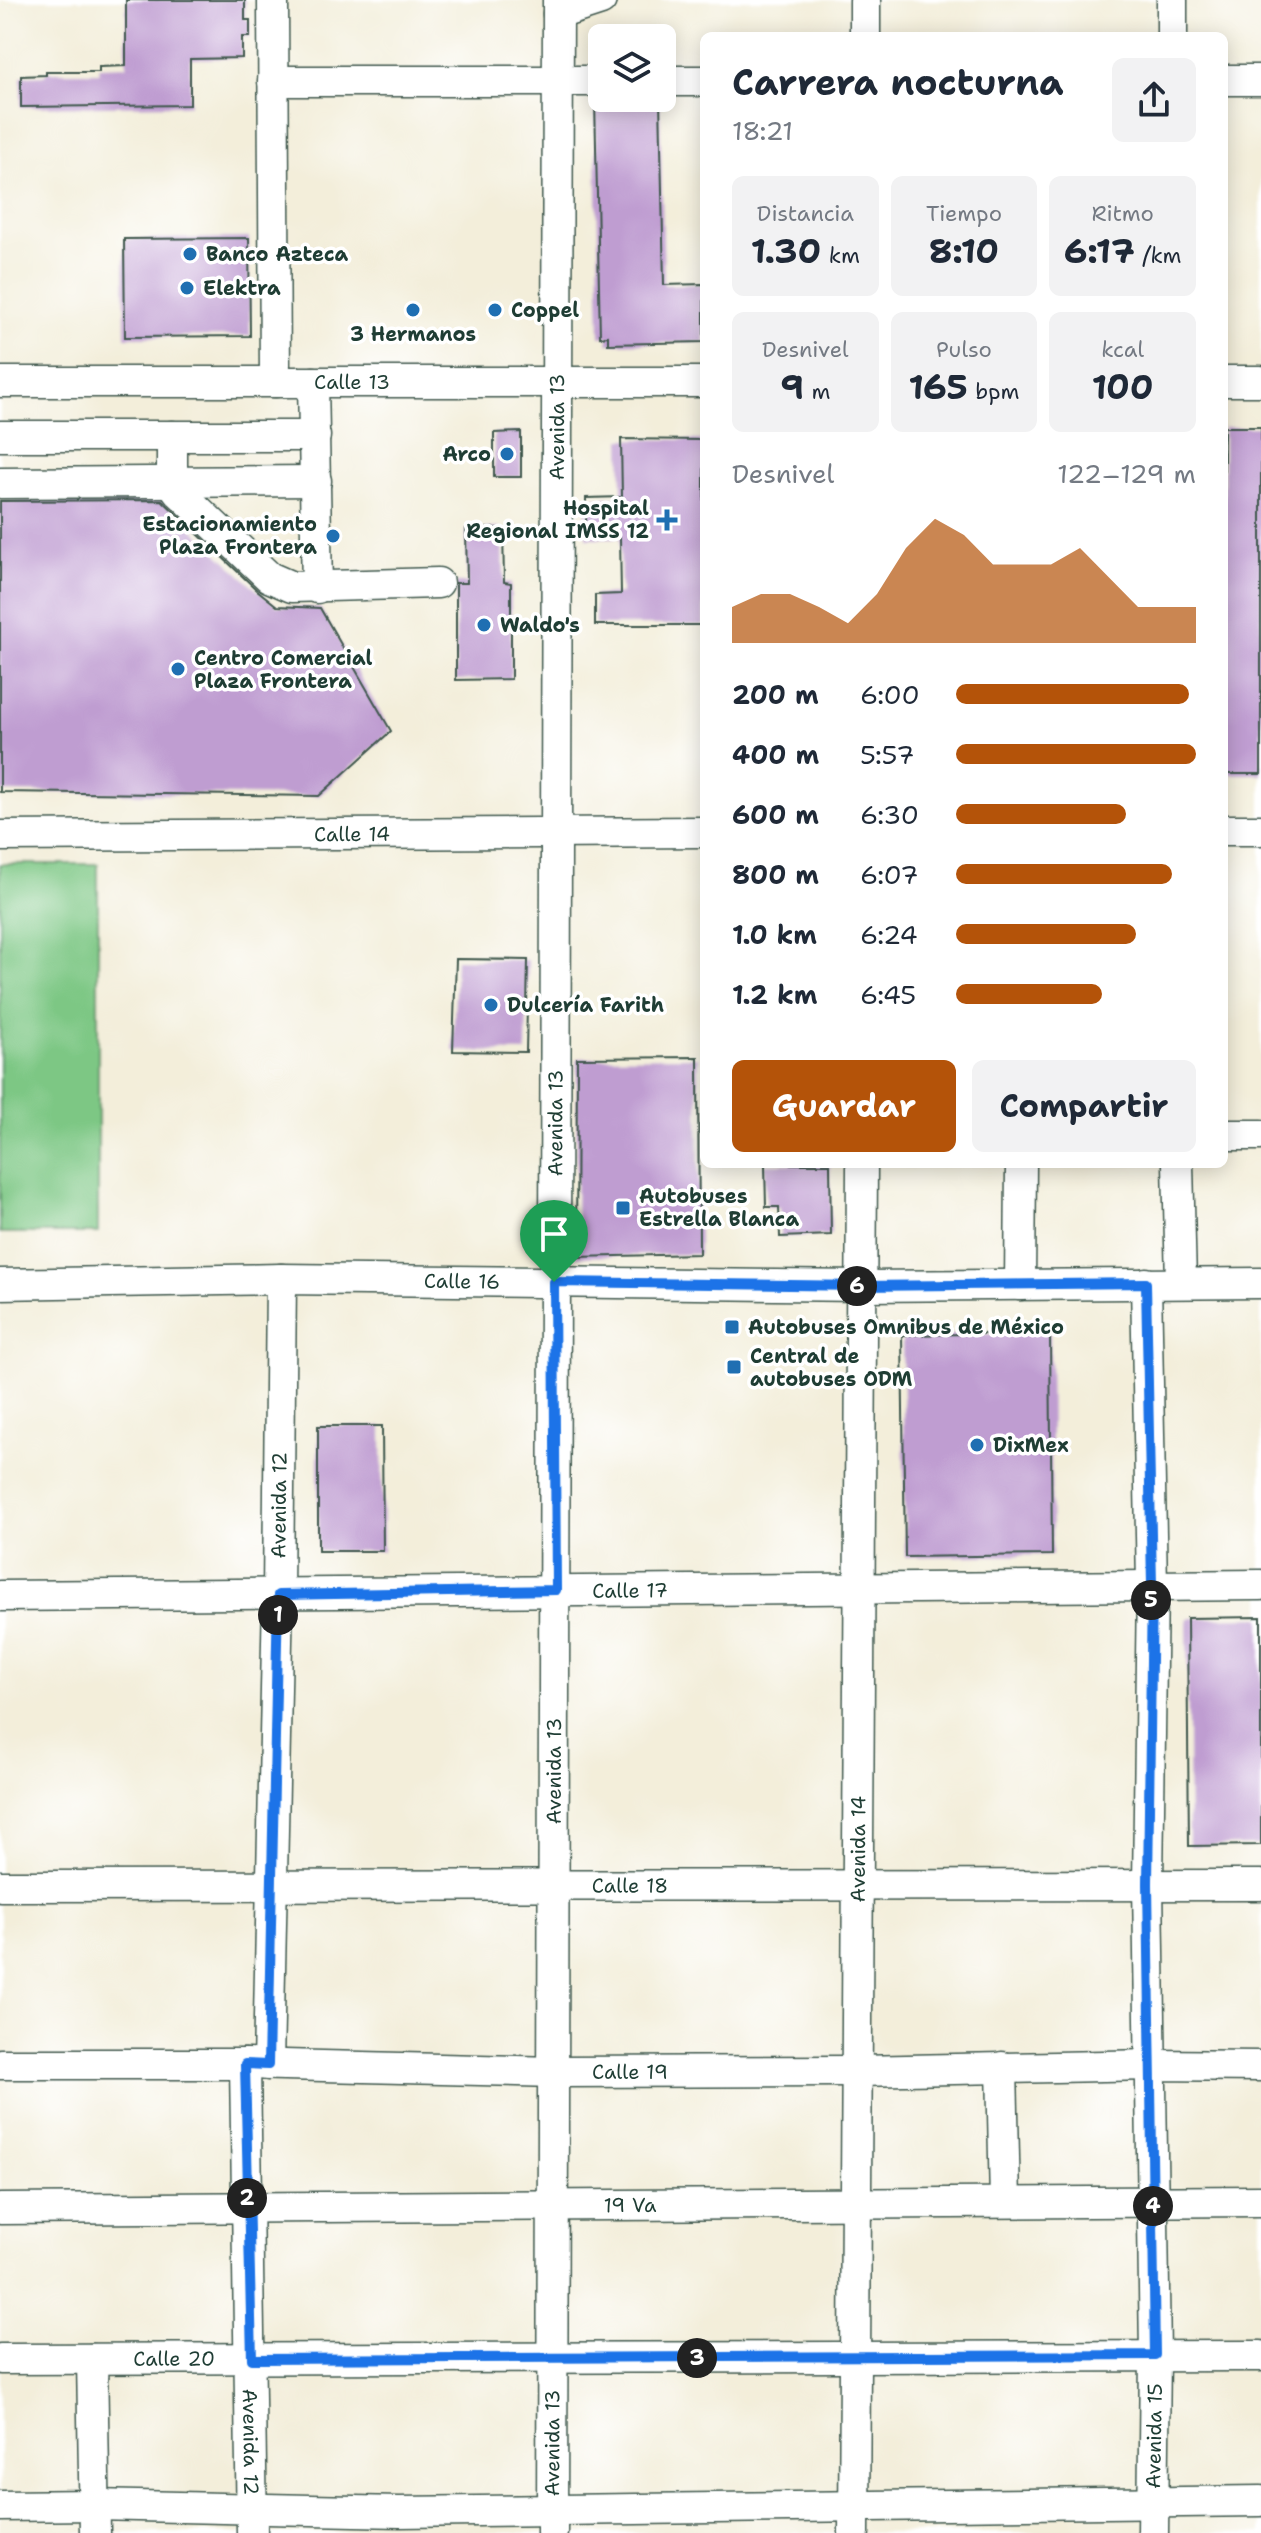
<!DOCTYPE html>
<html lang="es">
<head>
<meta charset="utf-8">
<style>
  body { margin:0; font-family:"Shantell Sans",sans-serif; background:#f2f2f3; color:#1f2937; height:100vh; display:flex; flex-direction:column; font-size:30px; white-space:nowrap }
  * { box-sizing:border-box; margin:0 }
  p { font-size:26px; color:#747a83 }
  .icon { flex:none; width:44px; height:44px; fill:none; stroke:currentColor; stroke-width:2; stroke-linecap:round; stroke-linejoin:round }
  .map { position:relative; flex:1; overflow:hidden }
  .sheet { position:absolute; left:700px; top:32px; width:528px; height:1136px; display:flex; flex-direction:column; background:#fff; border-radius:12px; box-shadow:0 4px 20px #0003 }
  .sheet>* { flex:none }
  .buttons { position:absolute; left:588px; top:24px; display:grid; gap:16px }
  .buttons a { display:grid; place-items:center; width:88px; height:88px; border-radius:12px; background:#fff; box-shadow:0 4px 20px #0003; font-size:40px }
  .pin { position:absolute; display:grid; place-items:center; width:68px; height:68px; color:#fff; margin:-82px -34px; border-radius:50% 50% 50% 0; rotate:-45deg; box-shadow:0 0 8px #0007 }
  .pin .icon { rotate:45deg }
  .km { position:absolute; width:40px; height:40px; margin:-20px; border-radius:50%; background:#222; color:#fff; font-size:22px; line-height:40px; text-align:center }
  .round { display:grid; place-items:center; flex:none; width:84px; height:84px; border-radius:12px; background:#f2f2f3 }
  .summary { display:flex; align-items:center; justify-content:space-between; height:136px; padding:0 32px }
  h1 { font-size:36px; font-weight:700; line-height:60px }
  .stats { display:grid; grid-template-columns:repeat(3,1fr); gap:12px; height:136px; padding:8px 32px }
  .stats div { display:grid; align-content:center; border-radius:12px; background:#f2f2f3; text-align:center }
  .stats b { font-size:34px; font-weight:700 }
  .stats small { font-size:22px; font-weight:400 }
  .stats p { font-size:22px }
  .chart { height:224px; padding:16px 32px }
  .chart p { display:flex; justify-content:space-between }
  .chart svg { width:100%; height:144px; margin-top:8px; fill:#b45309; opacity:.7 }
  .primary-button { display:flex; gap:16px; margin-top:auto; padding:16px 32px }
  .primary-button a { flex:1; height:92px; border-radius:12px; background:#b45309; color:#fff; font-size:32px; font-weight:700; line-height:92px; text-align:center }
  .primary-button a+a { background:#f2f2f3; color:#1f2937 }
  ul { padding:0 32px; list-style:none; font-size:26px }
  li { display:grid; grid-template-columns:128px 96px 1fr; align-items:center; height:60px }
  li i { height:20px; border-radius:10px; background:#b45309 }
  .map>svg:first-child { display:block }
  .green { fill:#7dc784; stroke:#4e825c; stroke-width:2 }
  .building { fill:#bf9dd1 }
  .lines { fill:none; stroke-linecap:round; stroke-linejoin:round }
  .minor-casing { stroke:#3f584d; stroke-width:33 }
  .minor { stroke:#fff; stroke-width:30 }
  .route-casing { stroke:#fff; stroke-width:16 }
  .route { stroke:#1a73e8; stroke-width:10 }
  .poi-dot { fill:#1f6fb2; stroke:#fff; stroke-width:3 }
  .labels { text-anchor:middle; stroke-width:7; stroke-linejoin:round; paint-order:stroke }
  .poi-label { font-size:20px; font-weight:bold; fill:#1f3d34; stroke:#fff; text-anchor:start }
  .street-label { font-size:20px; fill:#1f3d34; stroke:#fff }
</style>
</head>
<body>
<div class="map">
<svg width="1261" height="2533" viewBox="0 0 1261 2533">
  <rect width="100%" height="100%" fill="#fff"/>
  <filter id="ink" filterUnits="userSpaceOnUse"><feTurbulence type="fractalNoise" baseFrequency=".0125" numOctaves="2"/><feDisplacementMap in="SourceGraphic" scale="16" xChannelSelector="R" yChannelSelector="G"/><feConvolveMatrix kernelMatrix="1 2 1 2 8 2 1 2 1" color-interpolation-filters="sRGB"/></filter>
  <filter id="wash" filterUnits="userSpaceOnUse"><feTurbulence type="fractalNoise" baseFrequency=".006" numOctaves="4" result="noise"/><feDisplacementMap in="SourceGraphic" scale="32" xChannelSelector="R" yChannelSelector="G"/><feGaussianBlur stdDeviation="1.8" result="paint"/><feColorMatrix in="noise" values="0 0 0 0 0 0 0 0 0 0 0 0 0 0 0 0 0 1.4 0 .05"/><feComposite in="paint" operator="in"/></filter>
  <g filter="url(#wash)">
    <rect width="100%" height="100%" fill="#f3eeda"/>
    <!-- green -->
    <path class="green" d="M0 864H98V1233H0Z"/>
    <g id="blocks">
      <!-- building -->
      <path class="building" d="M126 0H245V20H250V37H242V58L190 59V105L21 107V76L46 75V72H99V67L126 66Z
        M595 99H660L664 285 704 284V342L608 344V336L600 337Z
        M249 238 250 336 125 337 124 239Z
        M1224 427H1261V774H1224Z
        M521 432V477H494V433Z
        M621 439 704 440V625H595V595L621 594 620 538H586V498L622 497Z
        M162 500 257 590 277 606 320 608 391 731 319 796 0 792V501Z
        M503 528 504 582 511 583V679L456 680V583H467L466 529Z
        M456 959 528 960 526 1052 453 1051Z
        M698 1057 699 1254 576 1257 577 1058Z
        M765 1164H830L831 1235 780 1237 779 1207H766Z
        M1050 1333 1052 1555 905 1557 902 1335Z
        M318 1426H382L383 1551H318Z
        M1261 1617V1845L1189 1846 1187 1618Z"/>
    </g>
  </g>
  <g filter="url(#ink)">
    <use href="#blocks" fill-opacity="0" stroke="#3f584d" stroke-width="2"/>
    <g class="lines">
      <!-- minor casing -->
      <g class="minor-casing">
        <g id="minor">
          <path d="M273 0 275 382"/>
          <path d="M865 0V36"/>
          <path d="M1172 0V36"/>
          <path d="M558 14 601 0"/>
          <path d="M1224 80H1261"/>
          <path d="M273 81H602"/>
          <path d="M662 81H704"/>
          <path d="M1224 381H1261"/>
          <path id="s1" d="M0 382H704"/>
          <path d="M313 382 317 588"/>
          <path d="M0 436H315"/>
          <path d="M172 436V483L178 491 269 577 292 587 438 583"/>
          <path d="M0 483 316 481"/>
          <path d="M1224 830H1261"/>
          <path id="s2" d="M0 836 704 832"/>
          <path d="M1224 1135H1261"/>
          <path d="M1178 1164 1181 1282"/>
          <path d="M1146 1283 1152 1585 1148 1884 1155 2355 1153 2533"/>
          <path id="s3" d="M0 1284 281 1279 863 1286 1261 1283"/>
          <path d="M1020 1285 1021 1164"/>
          <path id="s4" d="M0 1596 1261 1585"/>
          <path id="s5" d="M0 1886 1261 1885"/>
          <path id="s6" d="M0 2064H245L554 2072 858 2071 1152 2065 1261 2066"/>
          <path id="s7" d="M245 2064 252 2533"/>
          <path id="s8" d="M268 2065 278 1595 281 1279"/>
          <path d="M1002 2067 1005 2202"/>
          <path id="s9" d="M0 2209 1261 2201"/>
          <path id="s10" d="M0 2359 1261 2356"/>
          <path d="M92 2359 95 2533"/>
          <path d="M0 2506 95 2505 399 2512 1261 2501"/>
          <path id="s11" d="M552 2533 558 0"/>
          <path id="s12" d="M854 2533 862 1164"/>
        </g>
      </g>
      <!-- minor -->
      <use href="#minor" class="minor"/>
    </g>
  </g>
  <g class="lines" filter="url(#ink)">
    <!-- route casing -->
    <g class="route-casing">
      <path id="route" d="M554 1282 863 1286 1146 1283 1152 1585 1148 1884 1155 2355 252 2359 245 2064 268 2065 278 1595 556 1590Z"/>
    </g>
    <!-- route -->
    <use href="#route" class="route"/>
  </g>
  <!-- markers -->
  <g class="poi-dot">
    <circle cx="190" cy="254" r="8"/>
    <circle cx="187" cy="288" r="8"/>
    <circle cx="413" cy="310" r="8"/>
    <circle cx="495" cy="310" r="8"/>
    <circle cx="507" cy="454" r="8"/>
    <path d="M663 508h8v8h8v8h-8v8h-8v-8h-8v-8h8z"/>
    <circle cx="333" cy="536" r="8"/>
    <circle cx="484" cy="625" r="8"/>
    <circle cx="178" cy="669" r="8"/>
    <circle cx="491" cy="1005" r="8"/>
    <rect x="615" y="1200" width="16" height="16" rx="4"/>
    <rect x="724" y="1319" width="16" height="16" rx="4"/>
    <rect x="726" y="1359" width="16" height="16" rx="4"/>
    <circle cx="977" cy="1445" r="8"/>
  </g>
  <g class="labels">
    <!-- poi labels -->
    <g class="poi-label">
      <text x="206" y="261">Banco Azteca</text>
      <text x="203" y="295">Elektra</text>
      <text x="511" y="317">Coppel</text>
      <text x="413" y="341" text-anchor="middle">3 Hermanos</text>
      <text x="491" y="461" text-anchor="end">Arco</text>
      <text x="649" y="515" text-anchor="end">Hospital<tspan x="649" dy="23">Regional IMSS 12</tspan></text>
      <text x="317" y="531" text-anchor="end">Estacionamiento<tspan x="317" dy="23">Plaza Frontera</tspan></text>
      <text x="500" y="632">Waldo's</text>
      <text x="194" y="665">Centro Comercial<tspan x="194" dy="23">Plaza Frontera</tspan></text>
      <text x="507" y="1012">Dulcería Farith</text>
      <text x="639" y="1203">Autobuses<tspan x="639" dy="23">Estrella Blanca</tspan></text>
      <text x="748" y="1334">Autobuses Omnibus de México</text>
      <text x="750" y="1363">Central de<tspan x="750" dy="23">autobuses ODM</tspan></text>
      <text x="993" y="1452">DixMex</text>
    </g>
    <!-- street labels -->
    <g class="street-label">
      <text dy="7" stroke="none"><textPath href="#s1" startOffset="352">Calle 13</textPath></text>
      <text dy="7" stroke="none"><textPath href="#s11" startOffset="2106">Avenida 13</textPath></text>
      <text dy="7" stroke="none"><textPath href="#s2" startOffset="352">Calle 14</textPath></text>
      <text dy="7" stroke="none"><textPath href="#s11" startOffset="1410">Avenida 13</textPath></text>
      <text dy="7" stroke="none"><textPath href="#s3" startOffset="462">Calle 16</textPath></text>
      <text dy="7" stroke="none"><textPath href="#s8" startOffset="560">Avenida 12</textPath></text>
      <text dy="7" stroke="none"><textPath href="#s4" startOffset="630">Calle 17</textPath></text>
      <text dy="7" stroke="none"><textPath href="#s11" startOffset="762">Avenida 13</textPath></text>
      <text dy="7" stroke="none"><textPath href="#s12" startOffset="684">Avenida 14</textPath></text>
      <text dy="7" stroke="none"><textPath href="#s5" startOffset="630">Calle 18</textPath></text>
      <text dy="7" stroke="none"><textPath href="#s6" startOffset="630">Calle 19</textPath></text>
      <text dy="7" stroke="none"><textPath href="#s9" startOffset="630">19 Va</textPath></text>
      <text dy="7" stroke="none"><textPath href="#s10" startOffset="174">Calle 20</textPath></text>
      <text transform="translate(1154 2436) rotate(-89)" y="7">Avenida 15</text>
      <text dy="7" stroke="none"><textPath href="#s11" startOffset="90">Avenida 13</textPath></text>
      <text dy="7" stroke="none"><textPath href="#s7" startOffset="378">Avenida 12</textPath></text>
    </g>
  </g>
</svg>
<div class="buttons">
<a><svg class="icon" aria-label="layers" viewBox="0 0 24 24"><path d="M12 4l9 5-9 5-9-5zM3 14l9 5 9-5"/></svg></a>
</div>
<div class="pin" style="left:554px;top:1282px;background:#1e9e55"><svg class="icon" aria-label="arrive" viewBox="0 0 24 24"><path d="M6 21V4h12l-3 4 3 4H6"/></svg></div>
<b class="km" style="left:278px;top:1615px">1</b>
<b class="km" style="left:247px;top:2198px">2</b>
<b class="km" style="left:697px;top:2358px">3</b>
<b class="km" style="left:1153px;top:2206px">4</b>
<b class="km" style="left:1151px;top:1600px">5</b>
<b class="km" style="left:857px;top:1286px">6</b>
<section class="sheet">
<div class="summary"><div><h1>Carrera nocturna</h1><p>18:21</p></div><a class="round"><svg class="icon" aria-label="share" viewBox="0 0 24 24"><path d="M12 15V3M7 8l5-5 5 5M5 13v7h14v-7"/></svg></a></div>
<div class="stats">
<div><p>Distancia</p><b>1.30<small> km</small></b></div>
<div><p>Tiempo</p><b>8:10</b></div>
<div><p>Ritmo</p><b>6:17<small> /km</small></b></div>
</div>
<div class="stats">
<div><p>Desnivel</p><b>9<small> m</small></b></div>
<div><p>Pulso</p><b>165<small> bpm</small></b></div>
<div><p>kcal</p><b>100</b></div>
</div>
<div class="chart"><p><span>Desnivel</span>122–129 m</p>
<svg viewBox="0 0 160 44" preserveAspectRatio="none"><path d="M0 44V33L10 29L20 29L30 33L40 38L50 29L60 15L70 6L80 11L90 20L100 20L110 20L120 15L130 24L140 33L150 33L160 33V44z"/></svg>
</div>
<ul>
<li><b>200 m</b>6:00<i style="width:97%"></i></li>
<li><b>400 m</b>5:57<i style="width:100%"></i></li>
<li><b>600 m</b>6:30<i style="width:71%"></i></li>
<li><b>800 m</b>6:07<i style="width:90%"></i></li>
<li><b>1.0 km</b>6:24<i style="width:75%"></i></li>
<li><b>1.2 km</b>6:45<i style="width:61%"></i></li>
</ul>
<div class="primary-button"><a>Guardar</a><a>Compartir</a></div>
</section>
</div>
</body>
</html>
